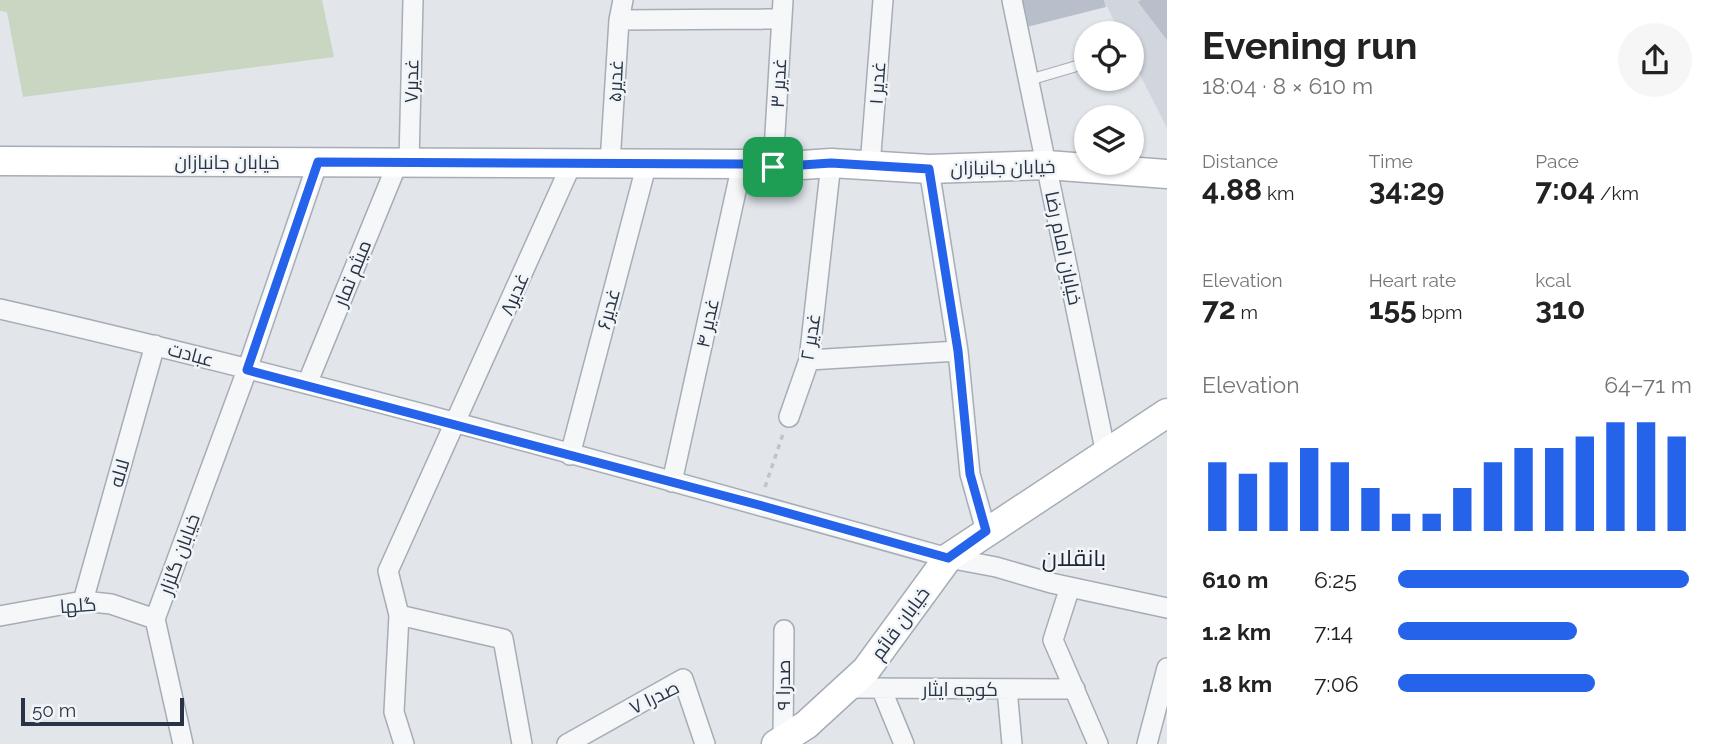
<!DOCTYPE html>
<html lang="en">
<head>
<meta charset="utf-8">
<style>
  body { margin:0; font-family:Raleway,Cairo,sans-serif; background:#f6f6f6; color:#222; height:100vh; display:flex; flex-direction:column; font-size:26px; white-space:nowrap }
  * { box-sizing:border-box; margin:0 }
  p { font-size:23px; color:#767676 }
  .icon { flex:none; width:38px; height:38px; fill:none; stroke:currentColor; stroke-width:2; stroke-linecap:round; stroke-linejoin:round }
  .map { position:relative; flex:1; overflow:hidden }
  .side { display:flex; flex-direction:column; background:#fff; width:560px }
  .side>* { flex:none }
  .controls { position:absolute; left:1074px; top:21px; display:grid; gap:14px }
  .controls a { display:grid; place-items:center; width:70px; height:70px; border-radius:50%; background:#fff; box-shadow:0 2px 5px #0004; font-size:35px }
  .scale { position:absolute; left:21px; bottom:18px; width:163px; box-sizing:border-box; padding-left:7px; border:4px solid #283445; border-top:0; font-size:19px; line-height:24px; white-space:nowrap; color:#283445; -webkit-text-stroke:5px #f2f5f8; paint-order:stroke }
  .pin { position:absolute; display:grid; place-items:center; width:60px; height:60px; color:#fff; margin:-30px; border-radius:14px; box-shadow:0 4px 10px #0006 }
  .round { display:grid; place-items:center; flex:none; width:74px; height:74px; border-radius:37px; background:#f6f6f6 }
  .overview { display:flex; align-items:center; justify-content:space-between; height:119px; padding:0 35px }
  h1 { font-size:38px; font-weight:700; line-height:52px }
  .stats { display:grid; grid-template-columns:repeat(3,1fr); gap:10px; height:119px; padding:7px 35px }
  .stats div { display:grid; align-content:center }
  .stats b { font-size:30px; font-weight:700 }
  .stats small { font-size:19px; font-weight:400 }
  .stats p { font-size:19px }
  .chart { height:196px; padding:14px 35px }
  .chart p { display:flex; justify-content:space-between }
  .chart svg { width:100%; height:126px; margin-top:7px; stroke:#2563eb; stroke-width:6 }
  ul { padding:0 35px; list-style:none; font-size:23px }
  li { display:grid; grid-template-columns:112px 84px 1fr; align-items:center; height:52px }
  li i { height:18px; border-radius:9px; background:#2563eb }
  main { display:flex; flex:1; min-height:0 }
  .map>svg:first-child { display:block }
  .built { fill:#d0d5de }
  .garden { fill:#c8d6c2 }
  .building { fill:#b9bfca }
  .lines { fill:none; stroke-linecap:round; stroke-linejoin:round }
  .lane-casing { stroke:#a6adb6; stroke-width:12 }
  .street-casing { stroke:#a6adb6; stroke-width:22 }
  .secondary-casing { stroke:#a6adb6; stroke-width:31 }
  .path { stroke:#c0c4ca; stroke-width:3.5; stroke-dasharray:5 5; stroke-linecap:butt }
  .lane { stroke:#f5f7f9; stroke-width:10 }
  .street { stroke:#f5f7f9; stroke-width:19 }
  .secondary { stroke:#fff; stroke-width:28 }
  .route-casing { stroke:#fff; stroke-width:14 }
  .route { stroke:#2563eb; stroke-width:9 }
  .labels { text-anchor:middle; stroke-width:5; stroke-linejoin:round; paint-order:stroke }
  .street-label { font-size:19px; fill:#283445; stroke:#f2f5f8 }
  .quarter-label { font-size:23px; fill:#1b2536; stroke:#f2f5f8 }
</style>
</head>
<body>
<main>
<div class="map">
<svg width="1167" height="744" viewBox="0 0 1167 744">
  <rect width="100%" height="100%" fill="#e2e6eb"/>
  <!-- built -->
  <path class="built" d="M1104 0H1167V128L1132 59V33H1120Z"/>
  <!-- garden -->
  <path class="garden" d="M0 0H322L334 57 23 97 7 12 0 11Z"/>
  <!-- building -->
  <path class="building" d="M1017 0H1104L1106 7 1023 28Z
    M1141 0H1167V40L1138 2Z"/>
  <g class="lines">
    <!-- lane casing -->
    <g class="lane-casing">
      <path id="lane" d="M1029 80 1087 63"/>
    </g>
    <!-- street casing -->
    <g class="street-casing">
      <path id="street" d="M1012 0 1106 454
        M619 20 782 19
        M409 162 413 0
        M610 163 619 20 623 0
        M870 166 883 0
        M773 167 783 0
        M929 169 958 351 970 474 986 531
        M0 309C318 382 633 470 948 558L996 567 1051 583 1167 608
        M809 360 958 351
        M307 384 398 162
        M789 417 809 360 831 163
        M570 455 647 163
        M672 482 742 164
        M1070 587 1053 640 1098 744
        M83 601 155 345
        M399 615 503 639 522 744
        M0 616 83 601 111 604 155 619
        M784 630 783 740 785 744
        M846 688 1075 689
        M881 688 904 744
        M1007 689 1012 744
        M183 744 155 619 247 370 318 162
        M404 744 394 712 399 615 388 571 572 163
        M567 744 683 679 705 744
        M1147 744 1167 668"/>
    </g>
    <!-- secondary casing -->
    <g class="secondary-casing">
      <path id="secondary" d="M0 161 742 164 773 167 831 163 929 169 1047 165 1167 174
        M776 744 806 725 866 670 948 558 1167 413"/>
    </g>
    <!-- path -->
    <path class="path" d="M765 487 783 434"/>
    <!-- lane -->
    <use href="#lane" class="lane"/>
    <!-- street -->
    <use href="#street" class="street"/>
    <!-- secondary -->
    <use href="#secondary" class="secondary"/>
  </g>
  <g class="lines">
    <!-- route casing -->
    <g class="route-casing">
      <path id="route" d="M318 162 742 164 773 167 831 163 929 169 958 351 970 474 986 531 948 558 759 505 247 370Z"/>
    </g>
    <!-- route -->
    <use href="#route" class="route"/>
  </g>
  <g class="labels">
    <!-- street labels -->
    <g class="street-label">
      <text transform="translate(411 81) rotate(-89)" y="7">غدیر۷</text>
      <text transform="translate(615 81) rotate(-87)" y="7">غدیر۵</text>
      <text transform="translate(778 83) rotate(-87)" y="7">غدیر ۳</text>
      <text transform="translate(877 83) rotate(-86)" y="7">غدیر ۱</text>
      <text x="227" y="169">خیابان جانبازان</text>
      <text transform="translate(1003 167) rotate(-1)" y="7">خیابان جانبازان</text>
      <text transform="translate(1064 248) rotate(78)" y="7">خیابان امام رضا</text>
      <text transform="translate(352 273) rotate(-68)" y="7">میثم تمار</text>
      <text transform="translate(514 294) rotate(-66)" y="7">غدیر۸</text>
      <text transform="translate(608 309) rotate(-75)" y="7">غدیر۶</text>
      <text transform="translate(707 323) rotate(-78)" y="7">غدیر ۴</text>
      <text transform="translate(810 337) rotate(-81)" y="7">غدیر ۲</text>
      <text transform="translate(191 354) rotate(15)" y="7">عبادت</text>
      <text transform="translate(119 473) rotate(-74)" y="7">لاله</text>
      <text transform="translate(179 554) rotate(-70)" y="7">خیابان گلزار</text>
      <text transform="translate(78 605) rotate(-4)" y="7">گلها</text>
      <text transform="translate(900 623) rotate(-54)" y="7">خیابان قائم</text>
      <text transform="translate(783 685) rotate(-90)" y="7">صدرا ۹</text>
      <text x="960" y="696">کوچه ایثار</text>
      <text transform="translate(654 697) rotate(-26)" y="7">صدرا ۷</text>
    </g>
    <!-- quarter labels -->
    <g class="quarter-label">
      <text x="1074" y="566">بانقلان</text>
    </g>
  </g>
</svg>
<div class="controls">
<a><svg class="icon" aria-label="locate" viewBox="0 0 24 24"><circle cx="12" cy="12" r="6"/><path d="M12 2v4M12 18v4M2 12h4M18 12h4"/></svg></a>
<a><svg class="icon" aria-label="layers" viewBox="0 0 24 24"><path d="M12 4l9 5-9 5-9-5zM3 14l9 5 9-5"/></svg></a>
</div>
<div class="scale">50 m</div>
<div class="pin" style="left:773px;top:167px;background:#1e9e55"><svg class="icon" aria-label="arrive" viewBox="0 0 24 24"><path d="M6 21V4h12l-3 4 3 4H6"/></svg></div>
</div>
<section class="side">
<div class="overview"><div><h1>Evening run</h1><p>18:04 · 8 × 610 m</p></div><a class="round"><svg class="icon" aria-label="share" viewBox="0 0 24 24"><path d="M12 15V3M7 8l5-5 5 5M5 13v7h14v-7"/></svg></a></div>
<div class="stats">
<div><p>Distance</p><b>4.88<small> km</small></b></div>
<div><p>Time</p><b>34:29</b></div>
<div><p>Pace</p><b>7:04<small> /km</small></b></div>
</div>
<div class="stats">
<div><p>Elevation</p><b>72<small> m</small></b></div>
<div><p>Heart rate</p><b>155<small> bpm</small></b></div>
<div><p>kcal</p><b>310</b></div>
</div>
<div class="chart"><p><span>Elevation</span>64–71 m</p>
<svg viewBox="0 0 160 44" preserveAspectRatio="none"><path d="M5 44V20M15 44V24M25 44V20M35 44V15M45 44V20M55 44V29M65 44V38M75 44V38M85 44V29M95 44V20M105 44V15M115 44V15M125 44V11M135 44V6M145 44V6M155 44V11"/></svg>
</div>
<ul>
<li><b>610 m</b>6:25<i style="width:99%"></i></li>
<li><b>1.2 km</b>7:14<i style="width:61%"></i></li>
<li><b>1.8 km</b>7:06<i style="width:67%"></i></li>
</ul>
</section>
</main>
</body>
</html>
